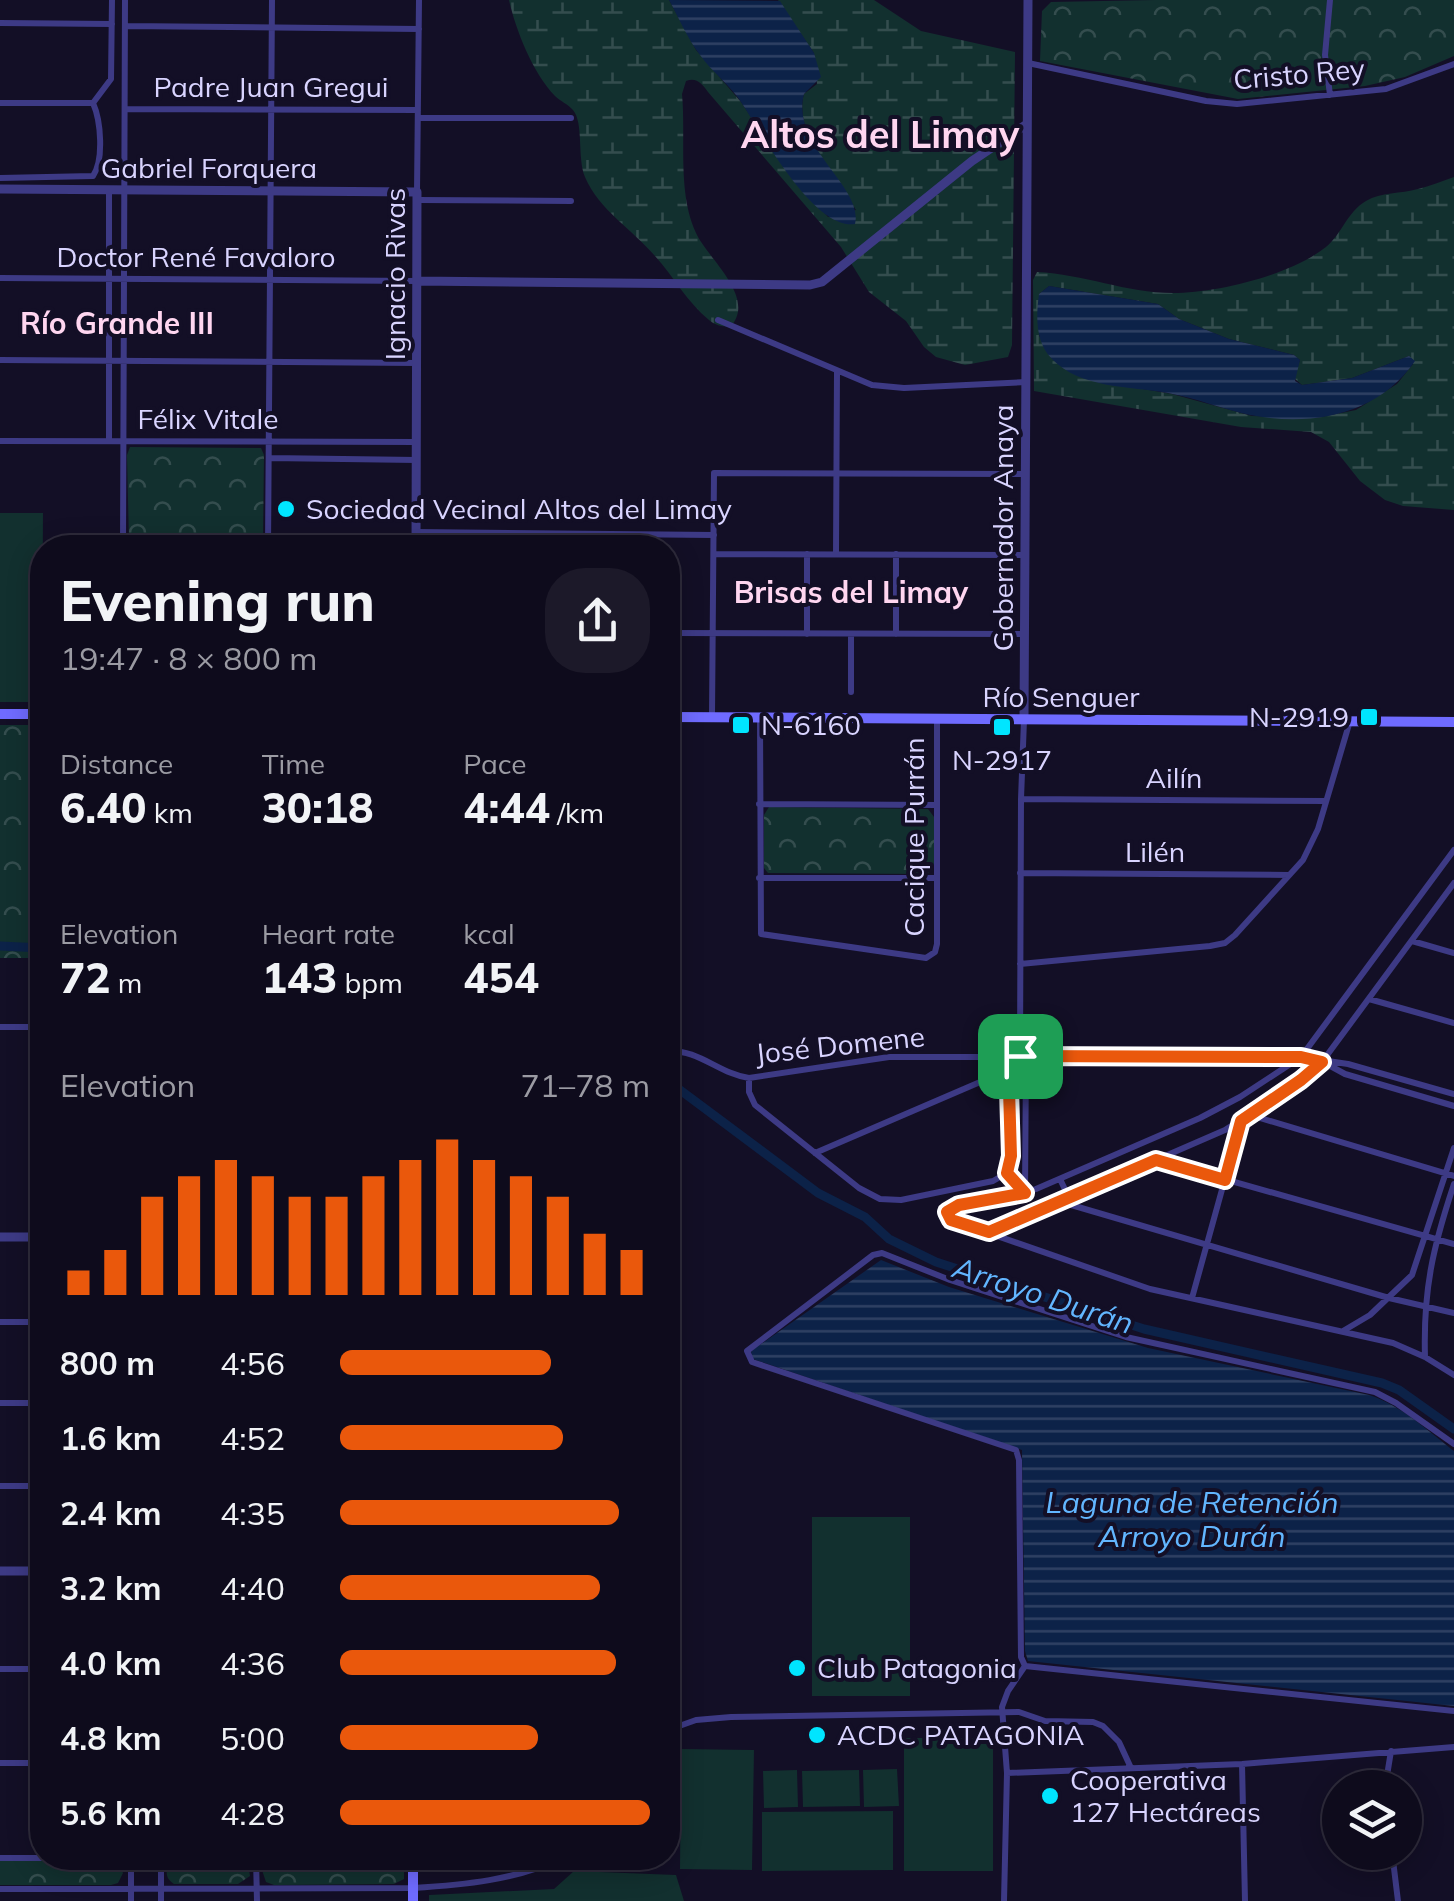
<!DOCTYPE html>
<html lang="en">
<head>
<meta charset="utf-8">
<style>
  body { margin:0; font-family:Mulish,sans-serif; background:#1c1929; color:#f1f3f6; height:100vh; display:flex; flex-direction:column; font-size:38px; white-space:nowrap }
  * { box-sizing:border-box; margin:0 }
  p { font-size:32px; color:#9b9ba3 }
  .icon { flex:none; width:55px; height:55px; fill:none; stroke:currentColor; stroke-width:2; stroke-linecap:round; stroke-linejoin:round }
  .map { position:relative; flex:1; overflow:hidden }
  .drawer { position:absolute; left:30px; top:535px; width:650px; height:1335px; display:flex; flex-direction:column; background:#0e0b1c; border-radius:40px; box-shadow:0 5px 25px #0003,0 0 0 2px #2e2b3b }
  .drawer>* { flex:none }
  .tools { position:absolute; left:1322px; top:1770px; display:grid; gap:20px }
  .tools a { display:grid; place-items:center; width:100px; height:100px; border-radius:50%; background:#0e0b1c; box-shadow:0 5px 25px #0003,0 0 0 2px #2e2b3b; font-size:50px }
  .pin { position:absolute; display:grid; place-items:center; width:85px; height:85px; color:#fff; margin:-42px; border-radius:20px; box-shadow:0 5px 15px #0006 }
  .round { display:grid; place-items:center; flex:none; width:105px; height:105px; border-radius:40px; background:#1c1929 }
  .summary { display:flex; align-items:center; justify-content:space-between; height:170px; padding:0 30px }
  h1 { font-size:55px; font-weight:800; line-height:75px }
  .figures { display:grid; grid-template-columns:repeat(3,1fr); gap:15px; height:170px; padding:10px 30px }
  .figures div { display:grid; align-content:center }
  .figures b { font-size:42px; font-weight:800 }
  .figures small { font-size:28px; font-weight:400 }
  .figures p { font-size:28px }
  .chart { height:280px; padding:20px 30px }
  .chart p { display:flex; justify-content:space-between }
  .chart svg { width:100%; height:180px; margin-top:10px; stroke:#ea580c; stroke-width:6 }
  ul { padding:0 30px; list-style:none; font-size:32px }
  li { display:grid; grid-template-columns:160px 120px 1fr; align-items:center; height:75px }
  li i { height:25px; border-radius:12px; background:#ea580c }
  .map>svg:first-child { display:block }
  .grass { fill:#12302f }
  .forest { fill:url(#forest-crowns) }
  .wetland { fill:url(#wetland-marsh); fill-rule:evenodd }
  .water { fill:url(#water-rules) }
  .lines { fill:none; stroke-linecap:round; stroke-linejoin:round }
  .canal { stroke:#0c2248; stroke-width:9 }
  .minor { stroke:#3d3a85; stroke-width:6 }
  .tertiary { stroke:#3d3a85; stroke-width:9 }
  .secondary { stroke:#6f6bff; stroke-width:10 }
  .route-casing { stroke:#fff; stroke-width:20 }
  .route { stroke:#ea580c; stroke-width:12 }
  .poi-dot { fill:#00e5ff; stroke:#130f26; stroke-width:4 }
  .labels { text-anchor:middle; stroke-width:8; stroke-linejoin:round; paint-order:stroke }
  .street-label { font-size:28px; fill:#d9d4ff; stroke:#130f26 }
  .poi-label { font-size:28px; fill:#d9d4ff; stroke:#130f26; text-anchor:start }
  .neighbourhood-label { font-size:30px; font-weight:bold; fill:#ffd6f0; stroke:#130f26 }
  .water-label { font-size:30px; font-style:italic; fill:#62b6ff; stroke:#130f26 }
  .district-label { font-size:38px; font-weight:bold; fill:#ffd6f0; stroke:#130f26 }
</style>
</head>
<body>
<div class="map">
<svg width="1454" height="1901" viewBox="0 0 1454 1901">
  <defs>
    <pattern id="forest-crowns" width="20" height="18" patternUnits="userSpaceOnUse" patternTransform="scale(2.5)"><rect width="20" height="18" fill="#12302f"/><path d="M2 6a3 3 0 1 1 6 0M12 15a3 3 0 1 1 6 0" fill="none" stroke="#344d4e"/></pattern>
    <pattern id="wetland-marsh" width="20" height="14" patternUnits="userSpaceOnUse" patternTransform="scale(2.5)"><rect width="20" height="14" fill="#12302f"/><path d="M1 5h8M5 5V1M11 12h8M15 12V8" fill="none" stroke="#344d4e"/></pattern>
    <pattern id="water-rules" width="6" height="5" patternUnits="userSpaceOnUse" patternTransform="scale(2.5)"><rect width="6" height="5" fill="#0c2248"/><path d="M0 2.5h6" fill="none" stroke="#2f4163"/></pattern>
  </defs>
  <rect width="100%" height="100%" fill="#130f26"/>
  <!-- grass -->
  <path class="grass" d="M0 513H43L42 702H0Z
    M812 1517H910V1696H812Z
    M904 1738H993V1871H904Z
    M681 1749 754 1750 752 1870 680 1869Z
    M897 1769 899 1806 864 1807 863 1770Z
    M797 1770 798 1807 764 1808 763 1771Z
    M859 1770 860 1806 803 1807 802 1771Z
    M893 1811V1870L762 1871V1812Z
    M574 1871 676 1875 684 1901H429V1895L554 1889Z"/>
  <!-- forest -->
  <path class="forest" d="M1156 0H1454V56L1405 77 1365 86 1238 99 1040 61 1042 11 1051 2Z
    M130 447 261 448 264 455 263 541 257 544 129 542 127 455Z
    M0 725H42V958H0Z
    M769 807 928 809 934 817V865L932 871 925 874 768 873 764 868V815Z
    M274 1860H394L404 1865V1879L394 1884 274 1885 266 1882 262 1870 266 1863Z
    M0 1861H111L118 1863 123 1873 118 1883 111 1885H0Z
    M178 1861H242L248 1865 250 1876 238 1884H174C166 1879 164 1871 171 1863Z"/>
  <!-- wetland -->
  <path class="wetland" d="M509 0H669L696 50 741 102 785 169 828 217 856 210C836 177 793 134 804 94L817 84 814 53 778 0H874L921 31 1015 52 1012 345 1008 357 965 365 936 357 924 347 906 321 869 292 841 247 708 92C702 84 697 77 686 81L682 94C686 138 677 192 696 233 707 258 758 298 730 327 722 326 716 326 709 320 687 302 674 277 655 256 632 229 599 210 585 177 577 158 584 123 573 110 568 104 560 101 555 96 533 73 516 31 509 0Z
    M1454 177V510L1403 506 1385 500 1360 481 1329 442 1311 432 1241 427 1034 391 1033 280 1037 272C1083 274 1126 293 1173 293 1217 293 1291 275 1326 247 1342 234 1347 212 1366 201 1381 192 1401 194 1418 189 1430 186 1442 181 1454 177ZM1049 286 1158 304 1179 319 1229 339 1294 355 1300 360 1294 378 1302 385 1352 378 1409 356 1413 364 1397 384 1356 410 1316 418 1252 416 1172 394 1090 380 1039 336V294Z"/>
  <!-- water -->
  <path class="water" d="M669 0 780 1 814 53 821 77 804 94C790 146 864 187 855 224 814 231 761 132 741 102 730 85 712 72 700 55 687 38 679 18 669 0Z
    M1049 286 1158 304 1179 319 1229 339 1294 355 1300 360 1295 381 1302 385 1352 378 1409 356 1415 361C1378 415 1312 427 1250 415 1222 409 1196 398 1168 393 1130 386 1081 389 1052 359 1035 342 1036 316 1039 294Z
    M881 1260 949 1287 1148 1348 1369 1395C1401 1405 1428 1431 1454 1451V1706L1028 1661 1025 1651 1022 1450 753 1359 751 1352 754 1349Z"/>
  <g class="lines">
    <!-- canal -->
    <path class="canal" d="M0 946 42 948
      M668 1081 818 1193 865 1217 889 1239 936 1262 1144 1329 1382 1383 1399 1390 1454 1429"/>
    <!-- minor -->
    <path class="minor" d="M1330 0 1325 55 1330 95
      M0 23 112 24
      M125 26 419 29
      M1028 63 1206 101 1237 104 1386 89 1454 64
      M0 103H93
      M93 103 111 79 112 0
      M125 109 418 110
      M418 118H571
      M0 178 93 176C104 160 101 121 93 103
      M109 190V441
      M417 192 419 0
      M418 200 571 201
      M0 278 417 281
      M718 320 872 385 904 388 1026 382
      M0 360 417 363
      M0 441 417 442
      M269 458 417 460
      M416 532 714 535
      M123 548 125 0
      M268 548 272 0
      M714 554 1025 555
      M807 554V634
      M836 554 837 372
      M896 554V634
      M668 633 1025 634
      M851 692V634
      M712 716 714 473 1026 474
      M760 719 761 934 926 958 935 952 937 944V720
      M1021 799 1326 801
      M759 804 937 805
      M1454 850 1301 1057 1240 1097 1200 1118 1036 1189 1003 1199 959 1205 947 1212 951 1220 1150 1289 1393 1343 1425 1357 1454 1375
      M1020 873 1289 875
      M759 878H937
      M1412 941 1454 953
      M668 948 675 943 677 934V717
      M1020 964 1210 946 1225 943 1235 935 1303 860 1318 829 1350 721
      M1369 999 1454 1023
      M0 1027H42
      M668 1051C698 1049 720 1074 749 1078L889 1057H1301L1348 1064 1454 1094
      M1020 1056 1021 799 1024 720
      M1323 1062 1345 1074 1454 1106
      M749 1078V1092L755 1105 859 1188 880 1199 901 1200 993 1181 1007 1173 1011 1156 1008 1056
      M1250 1115 1454 1176
      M815 1153 1008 1070
      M1157 1160 1454 1244
      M1007 1173 1025 1193
      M1060 1179 1069 1198
      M1025 1193 1026 1056
      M1061 1202 1389 1298 1454 1313
      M990 1232 1225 1130 1301 1081 1322 1062 1454 883
      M1192 1298 1241 1121
      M0 1322H42
      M1343 1331 1370 1315 1412 1275 1454 1148
      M1425 1357C1423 1290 1433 1247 1454 1184
      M0 1403H42
      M1454 1444 1396 1403 1375 1392 1126 1337 950 1280 882 1253 873 1255 747 1351 752 1362 1016 1450 1019 1460 1021 1657 1025 1666 1454 1711
      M0 1486H42
      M0 1669H42
      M668 1730 696 1720 731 1717 1019 1712 1045 1721 1093 1722 1103 1726 1119 1742 1131 1768
      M0 1763H42
      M1242 1764 1245 1901
      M1007 1773 1242 1764 1454 1747
      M1385 1788 1391 1751
      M1392 1852 1398 1901
      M0 1858H199
      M131 1858V1901
      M161 1858V1901
      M256 1858 257 1901
      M419 1858 499 1861 526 1858
      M0 1889 413 1888C463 1885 517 1880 562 1858
      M1004 1901 1007 1773 1002 1707 1008 1691 1025 1666"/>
    <!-- tertiary -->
    <path class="tertiary" d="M0 189 417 192 416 548
      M417 281 810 285 822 282 972 161 1027 124
      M1024 719 1028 0
      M0 1237H42
      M0 1571H42"/>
    <!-- secondary -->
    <path class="secondary" d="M0 714H42
      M668 717 1454 722
      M413 1858V1901"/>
  </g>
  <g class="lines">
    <!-- route casing -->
    <g class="route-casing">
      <path id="route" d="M1008 1056 1301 1057 1322 1062 1301 1080 1241 1121 1225 1180 1156 1160 989 1232 951 1220 947 1212 959 1205 1025 1193 1007 1173 1011 1156Z"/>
    </g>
    <!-- route -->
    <use href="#route" class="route"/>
  </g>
  <!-- markers -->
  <g class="poi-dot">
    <circle cx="286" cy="509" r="10"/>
    <rect x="1359" y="707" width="20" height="20" rx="5"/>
    <rect x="731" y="715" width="20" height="20" rx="5"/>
    <rect x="992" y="717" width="20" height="20" rx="5"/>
    <circle cx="797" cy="1668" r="10"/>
    <circle cx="817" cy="1735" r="10"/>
    <circle cx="1050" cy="1796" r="10"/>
  </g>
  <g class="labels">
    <!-- street labels -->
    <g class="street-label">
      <text transform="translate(1299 74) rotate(-5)" y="10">Cristo Rey</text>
      <text x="271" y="97">Padre Juan Gregui</text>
      <text x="209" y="178">Gabriel Forquera</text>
      <text x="196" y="267">Doctor René Favaloro</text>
      <text transform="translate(395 274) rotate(-90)" y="10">Ignacio Rivas</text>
      <text x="208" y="429">Félix Vitale</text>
      <text transform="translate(1003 528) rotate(-90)" y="10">Gobernador Anaya</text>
      <text x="1061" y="707">Río Senguer</text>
      <text x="1174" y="788">Ailín</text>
      <text transform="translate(914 837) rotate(-90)" y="10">Cacique Purrán</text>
      <text x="1155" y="862">Lilén</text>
      <text transform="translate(840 1045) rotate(-6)" y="10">José Domene</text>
    </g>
    <!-- poi labels -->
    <g class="poi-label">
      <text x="306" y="519">Sociedad Vecinal Altos del Limay</text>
      <text x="1349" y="727" text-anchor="end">N-2919</text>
      <text x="761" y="735">N-6160</text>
      <text x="1002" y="770" text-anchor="middle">N-2917</text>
      <text x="817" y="1678">Club Patagonia</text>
      <text x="837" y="1745">ACDC PATAGONIA</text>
      <text x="1070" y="1790">Cooperativa<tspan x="1070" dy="32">127 Hectáreas</tspan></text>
    </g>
    <!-- neighbourhood labels -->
    <g class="neighbourhood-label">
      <text x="117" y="334">Río Grande III</text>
      <text x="851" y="603">Brisas del Limay</text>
    </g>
    <!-- water labels -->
    <g class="water-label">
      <text transform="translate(1043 1296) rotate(18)" y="10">Arroyo Durán</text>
      <text x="1192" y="1513">Laguna de Retención<tspan x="1192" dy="34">Arroyo Durán</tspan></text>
    </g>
    <!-- district labels -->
    <g class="district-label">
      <text x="880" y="148">Altos del Limay</text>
    </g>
  </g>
</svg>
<div class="tools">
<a><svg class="icon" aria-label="layers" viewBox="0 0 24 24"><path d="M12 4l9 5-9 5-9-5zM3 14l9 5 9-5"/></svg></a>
</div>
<div class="pin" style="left:1020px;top:1056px;background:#1e9e55"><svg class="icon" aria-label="arrive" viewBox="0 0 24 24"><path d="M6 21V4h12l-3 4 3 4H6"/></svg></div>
<section class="drawer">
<div class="summary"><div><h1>Evening run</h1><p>19:47 · 8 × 800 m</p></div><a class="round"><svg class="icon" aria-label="share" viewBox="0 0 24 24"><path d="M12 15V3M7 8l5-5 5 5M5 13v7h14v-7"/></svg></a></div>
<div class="figures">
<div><p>Distance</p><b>6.40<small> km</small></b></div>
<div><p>Time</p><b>30:18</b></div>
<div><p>Pace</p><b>4:44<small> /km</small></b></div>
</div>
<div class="figures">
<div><p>Elevation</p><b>72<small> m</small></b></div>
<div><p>Heart rate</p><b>143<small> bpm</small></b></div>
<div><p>kcal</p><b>454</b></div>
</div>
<div class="chart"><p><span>Elevation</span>71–78 m</p>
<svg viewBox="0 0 160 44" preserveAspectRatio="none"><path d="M5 44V38M15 44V33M25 44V20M35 44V15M45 44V11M55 44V15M65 44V20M75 44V20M85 44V15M95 44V11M105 44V6M115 44V11M125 44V15M135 44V20M145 44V29M155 44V33"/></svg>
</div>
<ul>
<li><b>800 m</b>4:56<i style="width:68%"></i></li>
<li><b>1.6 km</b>4:52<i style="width:72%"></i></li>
<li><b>2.4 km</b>4:35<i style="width:90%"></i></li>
<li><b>3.2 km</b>4:40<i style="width:84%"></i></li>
<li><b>4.0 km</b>4:36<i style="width:89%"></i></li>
<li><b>4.8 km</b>5:00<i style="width:64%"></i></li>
<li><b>5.6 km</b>4:28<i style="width:100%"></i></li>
</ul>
</section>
</div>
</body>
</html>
